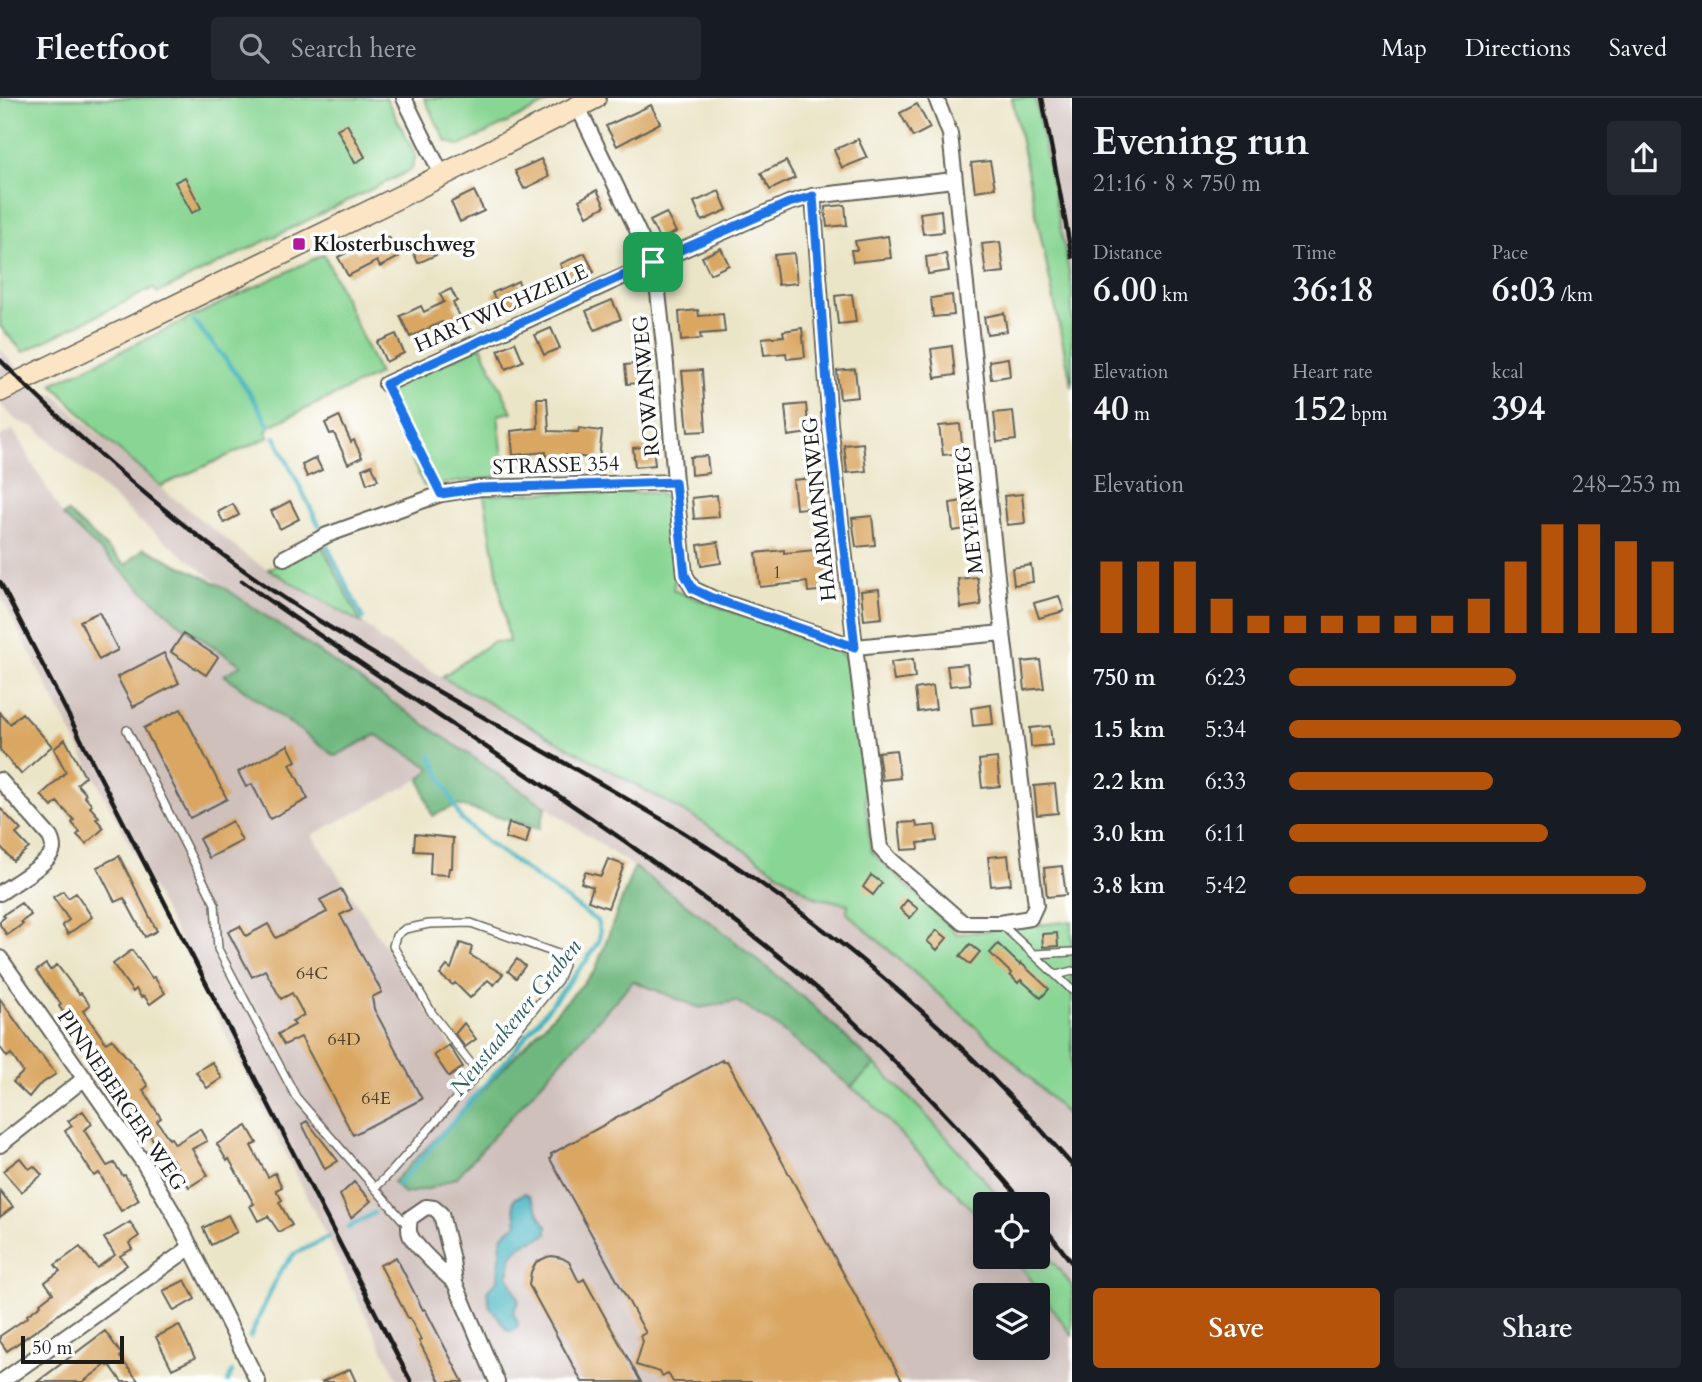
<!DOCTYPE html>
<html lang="en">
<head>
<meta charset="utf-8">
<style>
  body { margin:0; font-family:Cardo,serif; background:#242831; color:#f1f3f6; height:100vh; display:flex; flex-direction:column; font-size:26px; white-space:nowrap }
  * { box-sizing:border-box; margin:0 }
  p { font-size:23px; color:#9ea1a6 }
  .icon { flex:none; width:38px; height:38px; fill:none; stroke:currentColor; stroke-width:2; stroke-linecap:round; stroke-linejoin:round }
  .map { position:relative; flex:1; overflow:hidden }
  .side { display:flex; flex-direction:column; background:#171b24; width:630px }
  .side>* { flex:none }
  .fabs { position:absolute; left:973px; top:1094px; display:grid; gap:14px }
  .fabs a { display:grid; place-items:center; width:77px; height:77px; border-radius:7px; background:#171b24; box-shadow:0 4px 18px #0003; font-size:35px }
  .scale { position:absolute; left:21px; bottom:18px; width:103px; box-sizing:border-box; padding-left:7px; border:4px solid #1c1c1c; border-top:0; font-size:19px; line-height:24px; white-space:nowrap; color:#1c1c1c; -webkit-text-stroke:5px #fff; paint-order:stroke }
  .pin { position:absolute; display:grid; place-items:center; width:60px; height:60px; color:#fff; margin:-30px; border-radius:14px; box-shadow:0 4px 10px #0006 }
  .round { display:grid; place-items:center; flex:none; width:74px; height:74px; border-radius:7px; background:#242831 }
  .head { display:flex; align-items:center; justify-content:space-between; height:119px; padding:0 21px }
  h1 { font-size:38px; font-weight:700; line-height:52px }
  .metrics { display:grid; grid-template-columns:repeat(3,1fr); gap:10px; height:119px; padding:7px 21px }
  .metrics div { display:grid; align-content:center }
  .metrics b { font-size:35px; font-weight:700 }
  .metrics small { font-size:19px; font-weight:400 }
  .metrics p { font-size:19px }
  .chart { height:196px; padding:14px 21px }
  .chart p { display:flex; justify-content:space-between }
  .chart svg { width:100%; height:126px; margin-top:7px; stroke:#b45309; stroke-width:6 }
  .button { display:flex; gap:14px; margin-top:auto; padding:14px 21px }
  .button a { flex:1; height:80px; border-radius:7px; background:#b45309; color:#fff; font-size:28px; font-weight:700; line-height:80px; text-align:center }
  .button a+a { background:#242831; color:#f1f3f6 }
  ul { padding:0 21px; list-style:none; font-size:23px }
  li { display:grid; grid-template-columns:112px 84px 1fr; align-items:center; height:52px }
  li i { height:18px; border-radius:9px; background:#b45309 }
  header { display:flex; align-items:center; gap:42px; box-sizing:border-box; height:98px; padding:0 35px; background:#171b24; border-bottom:2px solid #363941 }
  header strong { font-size:33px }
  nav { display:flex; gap:38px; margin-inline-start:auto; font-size:24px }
  .search { width:490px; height:63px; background:#242831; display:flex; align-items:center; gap:18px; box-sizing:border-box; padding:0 24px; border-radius:7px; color:#9ea1a6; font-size:26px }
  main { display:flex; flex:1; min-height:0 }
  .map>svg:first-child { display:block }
  .industrial { fill:#cfc0bb; fill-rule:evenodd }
  .green { fill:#89d694; stroke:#527958; stroke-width:2 }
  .forest { fill:#6eb77e; stroke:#456a4d; stroke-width:2 }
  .water { fill:#43b2bf; stroke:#30676e; stroke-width:2 }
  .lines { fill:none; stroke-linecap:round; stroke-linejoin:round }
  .stream { stroke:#43b2bf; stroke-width:4.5 }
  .building { fill:#daa764 }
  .lane-casing { stroke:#646258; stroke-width:10 }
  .street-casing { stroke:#646258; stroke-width:18 }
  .secondary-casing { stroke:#646258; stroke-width:24 }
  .lane { stroke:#fff; stroke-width:7 }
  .street { stroke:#fff; stroke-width:14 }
  .secondary { stroke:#fce5c4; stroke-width:21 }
  .rail { stroke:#1c1c1c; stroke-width:4.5 }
  .route-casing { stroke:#fff; stroke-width:14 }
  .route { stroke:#1a73e8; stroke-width:9 }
  .poi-dot { fill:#b5179e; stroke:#fff; stroke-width:2.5 }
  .labels { text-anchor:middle; stroke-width:7; stroke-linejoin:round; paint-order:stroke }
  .number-label { font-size:18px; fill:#4c3f2e }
  .poi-label { font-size:21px; font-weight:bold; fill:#1c1c1c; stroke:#fff; text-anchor:start }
  .street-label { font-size:21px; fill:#1c1c1c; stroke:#fff }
  .water-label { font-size:23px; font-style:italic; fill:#2e6065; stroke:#fff }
</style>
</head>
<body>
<header>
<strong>Fleetfoot</strong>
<div class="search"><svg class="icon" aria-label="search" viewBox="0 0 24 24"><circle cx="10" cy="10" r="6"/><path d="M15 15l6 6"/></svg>Search here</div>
<nav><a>Map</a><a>Directions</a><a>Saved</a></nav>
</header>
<main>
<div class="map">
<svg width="1072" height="1284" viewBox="0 0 1072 1284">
  <rect width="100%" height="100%" fill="#fff"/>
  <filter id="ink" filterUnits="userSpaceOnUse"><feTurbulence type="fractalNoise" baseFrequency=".0143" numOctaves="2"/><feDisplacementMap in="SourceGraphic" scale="14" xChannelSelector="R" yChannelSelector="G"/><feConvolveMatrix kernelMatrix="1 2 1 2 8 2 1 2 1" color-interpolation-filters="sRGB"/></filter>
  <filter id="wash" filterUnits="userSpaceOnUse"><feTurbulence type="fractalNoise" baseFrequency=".00686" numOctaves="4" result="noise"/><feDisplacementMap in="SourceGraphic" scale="28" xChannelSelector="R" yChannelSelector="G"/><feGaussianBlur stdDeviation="1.57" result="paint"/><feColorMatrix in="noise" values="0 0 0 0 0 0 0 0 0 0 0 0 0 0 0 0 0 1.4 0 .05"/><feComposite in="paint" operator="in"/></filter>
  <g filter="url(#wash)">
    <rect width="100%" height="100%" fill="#ebe5c8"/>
    <!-- industrial -->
    <path class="industrial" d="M1035 0H1072V190Z
      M0 250 5 257 42 295 55 297 87 327 160 389 249 460 373 532 379 541 442 579 699 722 815 799 848 806 847 815 1006 956 1072 1021V1188L1038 1145V1106H1005L962 1056 904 994 811 906 716 828 634 769 222 488 136 420 35 329 17 323 0 306Z
      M13 332 63 418 177 524 241 567 225 576 376 636 431 670 420 681 312 737 481 994 393 1084 457 1079 633 883 700 910 736 903 776 928 869 1003 985 1125V1158L1014 1159 1072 1237V1284H399L181 845 0 497V338ZM985 1197H1038V1250H985Z"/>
    <!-- green -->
    <path class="green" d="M0 0H386L416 58 411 72 158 195 153 190 23 254 0 228Z
      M424 0H557L460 48 446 43Z
      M1012 0H1035L1072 190V289Z
      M324 156 379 276 270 328V330L266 333 269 339 161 388 108 343 52 286Z
      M481 248 512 314 498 317 505 378 424 388 381 293Z
      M556 394 658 395 671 404 677 471 673 492 839 553 850 567 871 753 957 836 1072 823V1021L1006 956 847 815 848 806 815 799 699 722 442 579 492 544H509L484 397Z
      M323 449 361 525 268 471 302 456 301 455Z
      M875 967C922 1010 964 1058 1005 1106H985V1125L869 1003 851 989Z
      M1038 1145 1072 1188V1237L1014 1159 1038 1158Z"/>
    <!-- forest -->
    <path class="forest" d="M67 414 126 467 144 450 222 488 546 709 539 731 457 707 432 718 420 681 431 670 376 637 335 658 224 577 241 567 177 524 63 418Z
      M634 769 716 828 811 906 875 967 851 989 776 928 736 903 700 910 633 883 457 1079 432 1090 404 1096 393 1084 481 994 595 873Z"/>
    <!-- water -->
    <path class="water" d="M525 1095C538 1103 537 1118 547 1128V1136L538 1141 525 1145 512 1157 508 1177 519 1203 513 1214 518 1225 517 1230 513 1233H508C502 1226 496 1214 490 1210L487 1193 498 1182 501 1142C504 1133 509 1132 516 1127 519 1117 511 1110 514 1101Z"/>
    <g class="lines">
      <!-- stream -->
      <path class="stream" d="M194 224C223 256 249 290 269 328
        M275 339 319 427
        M327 448 363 521
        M398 1087 509 959 586 863 599 843 600 834 597 823 487 744 461 721 431 658
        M348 1130 374 1115
        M250 1239 279 1175 294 1156 329 1139
        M228 1284 232 1274"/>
    </g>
    <g id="blocks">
      <!-- building -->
      <path class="building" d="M917 6 930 30 913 39 900 15Z
        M651 7 660 25 617 48 606 28Z
        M347 26 365 59 355 65 337 31Z
        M858 41 867 60 842 70 834 52Z
        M541 61 549 79 524 91 515 73Z
        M786 63 795 80 770 92 761 75Z
        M990 63 995 90 975 93 971 65Z
        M185 79 201 110 192 115 175 84Z
        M597 92 605 108 587 118 579 102Z
        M474 93 484 113 460 124 451 104Z
        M719 93 727 112 702 123 694 104Z
        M845 107 847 127 827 129 825 109Z
        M941 112 943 134 923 136 920 115Z
        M666 115 676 134 660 142 650 123Z
        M888 138 891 160 853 164 851 152H857L855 143Z
        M389 139 399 159 380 169 377 163 348 178 338 159 354 151 357 155Z
        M428 139 436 157 418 165 410 147Z
        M1000 144 1004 174 986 176 982 146Z
        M721 150 729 167 710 176 702 159Z
        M585 155 594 174 569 185 560 166Z
        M794 155 797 185 778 187 774 157Z
        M946 156 949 173 928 176 926 159Z
        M518 183 526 201 501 213 492 195Z
        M451 191 457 203 453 205 461 220 445 229 442 224 410 239 400 218 421 208 424 214 444 204 440 196Z
        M852 196 856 224 838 226 835 198Z
        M952 197 954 217 933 219 931 200Z
        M612 202 621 221 595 232 586 213Z
        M698 212 699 218 723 216 725 234 700 236 701 241 681 243 679 214Z
        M1004 215 1007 233 987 236 984 219Z
        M551 230 560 250 544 257 535 237Z
        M802 230 805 259 787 261 786 255 764 257 762 240 784 238 783 233Z
        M396 236 404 255 386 264 377 244Z
        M515 244 523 263 506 271 498 252Z
        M952 248 955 277 935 280 931 251Z
        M1008 260 1010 278 991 281 989 263Z
        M647 265 649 284 627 286 625 267Z
        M855 271 858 299 840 301 837 273Z
        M702 272 706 333 688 334 682 273Z
        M537 300H547L549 333 578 334 579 330 602 333 599 361 564 357V361L546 360V354L513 357 511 333 538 330Z
        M806 306 809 335 788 338 785 308Z
        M1013 313 1016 342 997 344 994 315Z
        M339 318 351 344 354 342 362 359 348 366 334 335 330 336 325 325Z
        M960 326 963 355 943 357 939 328Z
        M863 345 866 373 847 375 844 347Z
        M653 348 655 367 635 369 633 350Z
        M707 358 709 375 691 377 690 359Z
        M316 360 322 372 307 379 302 367Z
        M372 367 378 382 367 386 362 371Z
        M813 380 816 409 796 411 793 382Z
        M1022 396 1025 425 1007 427 1004 398Z
        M717 397 719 419 694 421 692 400Z
        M969 402 972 430 953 433 950 405Z
        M290 403 299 421 280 431 271 413Z
        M233 406 239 417 224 425 218 414Z
        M872 418 875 447 856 449 852 420Z
        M718 444 721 465 701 468 698 447Z
        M826 451 830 492 808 494 807 484 760 489 756 455 784 452V455Z
        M1031 467 1033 484 1014 487 1012 470Z
        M977 479 981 507 961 510 958 481Z
        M879 491 882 520 864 522 861 493Z
        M1059 498 1064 513 1039 520 1034 505Z
        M99 514 118 552 99 562 80 523Z
        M183 536 218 559 206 577 171 554Z
        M164 555 179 585 133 609 117 579Z
        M913 561 915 580 894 583 891 564Z
        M1040 562 1044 590 1025 592 1022 564Z
        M967 566 970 586 950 588 947 568Z
        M933 588 936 611 918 614 915 591Z
        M991 607 993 626 973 628 971 610Z
        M181 611 227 701 190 720 144 630Z
        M0 615 10 626 22 615 52 648 21 676 0 652Z
        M1050 628 1052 647 1031 649 1030 630Z
        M65 641 85 679 77 686 86 696 84 698 92 707 90 709 99 719 96 721 104 730 86 746 77 737 80 734 72 725 74 722 57 704 52 709 41 697 66 674 54 651Z
        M288 647 296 663 290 666 308 701 270 721 252 686 246 689 238 674Z
        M896 652 900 680 882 682 878 654Z
        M997 660 1000 688 982 690 979 662Z
        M1055 686 1058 715 1037 717 1034 688Z
        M0 710 21 732 16 736 29 750 13 763 0 748Z
        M232 723 242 743 209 760 199 741Z
        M916 724 917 729 935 727 937 743 918 745 919 751 902 752 899 725Z
        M509 725 530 731 526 746 505 740Z
        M415 736 453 740 452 770H449L448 777 430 776 431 754 414 753Z
        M1008 757 1011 786 991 788 988 759Z
        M119 758 157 833 145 839 124 800 115 804 97 769Z
        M608 761 624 767 608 810 588 803 593 789 581 785 585 774 601 778Z
        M1062 768 1066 797 1047 799 1044 770Z
        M871 777 882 785 873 797 863 789Z
        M341 791 352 811 340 817 382 894 372 899 374 911 422 1001 353 1037 301 939 284 947 278 936 295 927 292 923 304 917 292 895 281 901 265 872 252 879 228 834 240 828 246 838 268 826 276 840 327 814 320 802Z
        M63 793 68 800 76 795 92 819 68 836 62 827 69 822 53 799Z
        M907 802 918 811 910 820 900 811Z
        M21 805 31 817 21 824 23 826 7 837 0 827V823L5 819 3 817Z
        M937 832 947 840 937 852 927 843Z
        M1057 835 1058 848 1043 849 1042 836Z
        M460 845 472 849 470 857 503 876 494 887 488 882 470 900 455 885 453 887 440 877 447 868 451 871Z
        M970 846 980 854 970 866 960 858Z
        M998 846 1020 867 1021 865 1049 891 1041 900 1021 882 1018 885 1010 877 1011 875 990 855Z
        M132 852 152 880 154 879 165 895 150 906 144 898 141 899 136 891 133 894 113 866Z
        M517 861 525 868 516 880 508 873Z
        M46 866 50 872 57 867 79 896 81 895 90 907 83 913 106 945 112 941 139 974 148 988 143 992 161 1020 157 1023 169 1041 171 1040 175 1046 200 1031 207 1043 192 1051 208 1077 189 1089 172 1061 166 1064 146 1030 59 908 61 906 36 873Z
        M0 901 39 956 40 955 56 976 38 988 29 999 13 984 23 974 11 956 7 959 0 949Z
        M464 925 476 941 465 949 455 936Z
        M449 947 463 969 449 979 434 957Z
        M722 962 723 964 727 963 903 1284H673L668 1275 662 1278 660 1274 636 1267 643 1243 640 1238 646 1235 550 1061 552 1057 551 1056Z
        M212 964 222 980 207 990 196 974Z
        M83 1013 92 1026 84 1032 107 1068 114 1065 123 1078 125 1077 139 1102 121 1113 99 1075 94 1078 65 1033 72 1028 68 1023Z
        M307 1023 338 1063 325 1071 302 1026Z
        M247 1028 257 1045 251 1048 268 1079 275 1075 282 1089 276 1092 282 1102 279 1104 292 1127 279 1134 268 1118 258 1123 250 1108 254 1106 229 1061 227 1063 217 1046Z
        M20 1060 29 1071 34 1068 42 1077 21 1094 3 1073Z
        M354 1084 371 1103 351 1120 340 1097Z
        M0 1093 13 1109 0 1119Z
        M228 1117 237 1134 211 1147 203 1130Z
        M130 1124 139 1138 129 1145 132 1151 120 1158 127 1167 7 1253 0 1243V1238L28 1219 27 1217 41 1207 40 1205 53 1195 45 1184 60 1173 55 1167 80 1149 97 1170 115 1157 104 1140Z
        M552 1158 562 1160 569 1164 579 1184 584 1181 641 1284H582L529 1187 531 1174 536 1164 547 1159Z
        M396 1159 423 1212 425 1211 463 1284H440L419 1243 421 1242 410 1220H408L380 1167Z
        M185 1182 195 1201 174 1213 163 1193Z
        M179 1227 195 1260 172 1271 156 1239Z
        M105 1233 122 1257 120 1259 139 1284H122L110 1267 108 1268 107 1266 83 1284H37Z
        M350 1271 356 1284H321Z"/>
    </g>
  </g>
  <g filter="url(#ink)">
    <use href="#blocks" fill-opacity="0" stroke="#646258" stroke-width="2"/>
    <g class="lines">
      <!-- lane casing -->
      <g class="lane-casing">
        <path id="lane" d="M386 286 441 396
          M127 632 215 806 218 851 296 999 407 1127
          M1000 825 1072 892
          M1034 856 1072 854
          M1057 877 1072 873
          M375 1090 393 1072 521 927 558 882 564 867 558 856 471 825 429 826 405 831 396 838 393 848 432 915 478 975"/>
      </g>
      <!-- street casing -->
      <g class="street-casing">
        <path id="street" d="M404 0 442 77
          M578 9 653 165 658 194 666 267 675 384 685 477 693 491 712 500 855 549 1003 535
          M813 98 830 326 855 549 880 750 890 761 963 825H1000L1030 820 1036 807 1003 535 950 36 936 0
          M386 286 653 165 789 105 813 98 954 82
          M284 460 327 437 441 396 480 390 675 384
          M0 682 50 739C51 741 53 747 53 750 53 764 11 787 0 795
          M0 860 143 1064 174 1116 258 1284
          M0 1047 85 980
          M455 1185C444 1175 416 1150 410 1137 408 1132 409 1126 410 1120L426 1109 434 1110 441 1116 452 1162 455 1185 497 1284
          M1 1284 191 1149"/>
      </g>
      <!-- secondary casing -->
      <g class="secondary-casing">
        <path id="secondary" d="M0 293 397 100 595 0"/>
      </g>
      <!-- lane -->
      <use href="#lane" class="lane"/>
      <!-- street -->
      <use href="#street" class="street"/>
      <!-- secondary -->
      <use href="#secondary" class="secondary"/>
      <!-- rail -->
      <path class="rail" d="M1042 0 1072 159
        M0 262C93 355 192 441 302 512 395 571 493 624 589 679 646 712 703 744 756 782 850 848 939 923 1018 1007 1037 1026 1054 1047 1072 1067
        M242 483C367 573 497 654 623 742 690 790 758 838 820 893 894 959 961 1031 1025 1106
        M0 484 411 1284
        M1038 1121 1072 1165"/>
    </g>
  </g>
  <g class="lines" filter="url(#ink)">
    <!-- route casing -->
    <g class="route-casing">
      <path id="route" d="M813 98 830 327 855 549 712 500 693 491 685 477 675 384 480 390 441 396 386 286 653 164 789 105Z"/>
    </g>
    <!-- route -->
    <use href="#route" class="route"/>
  </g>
  <!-- markers -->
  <rect class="poi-dot" x="292" y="139" width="14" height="14" rx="3.5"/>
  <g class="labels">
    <!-- number labels -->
    <g class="number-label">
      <text x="777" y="480">1</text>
      <text x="312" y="881">64C</text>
      <text x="344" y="947">64D</text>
      <text x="376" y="1006">64E</text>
    </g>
    <!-- poi labels -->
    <g class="poi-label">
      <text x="313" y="153">Klosterbuschweg</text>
    </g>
    <!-- street labels -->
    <g class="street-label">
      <text transform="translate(501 210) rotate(-24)" y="7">HARTWICHZEILE</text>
      <text transform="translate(646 288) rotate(-95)" y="7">ROWANWEG</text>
      <text transform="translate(556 367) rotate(-2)" y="7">STRASSE 354</text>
      <text transform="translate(819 411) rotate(-96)" y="7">HAARMANNWEG</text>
      <text transform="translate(969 412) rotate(-96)" y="7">MEYERWEG</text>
      <text transform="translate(122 1002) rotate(56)" y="7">PINNEBERGER WEG</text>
    </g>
    <!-- water labels -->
    <g class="water-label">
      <text transform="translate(515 919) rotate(-51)" y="8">Neustaakener Graben</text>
    </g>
  </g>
</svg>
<div class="fabs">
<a><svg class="icon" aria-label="locate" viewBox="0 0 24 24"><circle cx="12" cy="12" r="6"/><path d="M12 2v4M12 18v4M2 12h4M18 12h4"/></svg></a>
<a><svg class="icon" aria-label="layers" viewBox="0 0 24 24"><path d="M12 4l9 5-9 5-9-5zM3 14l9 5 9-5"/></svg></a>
</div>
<div class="scale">50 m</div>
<div class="pin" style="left:653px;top:164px;background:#1e9e55"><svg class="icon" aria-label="arrive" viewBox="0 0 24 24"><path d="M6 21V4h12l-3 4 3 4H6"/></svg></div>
</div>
<section class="side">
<div class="head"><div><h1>Evening run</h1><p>21:16 · 8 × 750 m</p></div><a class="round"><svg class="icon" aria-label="share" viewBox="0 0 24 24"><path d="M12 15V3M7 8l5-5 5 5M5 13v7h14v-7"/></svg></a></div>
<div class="metrics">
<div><p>Distance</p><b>6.00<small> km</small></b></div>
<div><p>Time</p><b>36:18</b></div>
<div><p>Pace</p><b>6:03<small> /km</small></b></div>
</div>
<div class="metrics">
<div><p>Elevation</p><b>40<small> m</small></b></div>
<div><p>Heart rate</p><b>152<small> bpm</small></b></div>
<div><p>kcal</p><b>394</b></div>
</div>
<div class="chart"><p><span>Elevation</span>248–253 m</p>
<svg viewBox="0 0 160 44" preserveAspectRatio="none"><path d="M5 44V19M15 44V19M25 44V19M35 44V32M45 44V38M55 44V38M65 44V38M75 44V38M85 44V38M95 44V38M105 44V32M115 44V19M125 44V6M135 44V6M145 44V12M155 44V19"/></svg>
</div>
<ul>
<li><b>750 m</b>6:23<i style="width:58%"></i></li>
<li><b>1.5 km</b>5:34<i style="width:100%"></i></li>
<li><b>2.2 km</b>6:33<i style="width:52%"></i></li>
<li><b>3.0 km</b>6:11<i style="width:66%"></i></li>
<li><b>3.8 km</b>5:42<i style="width:91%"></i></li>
</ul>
<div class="button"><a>Save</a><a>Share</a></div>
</section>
</main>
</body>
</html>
